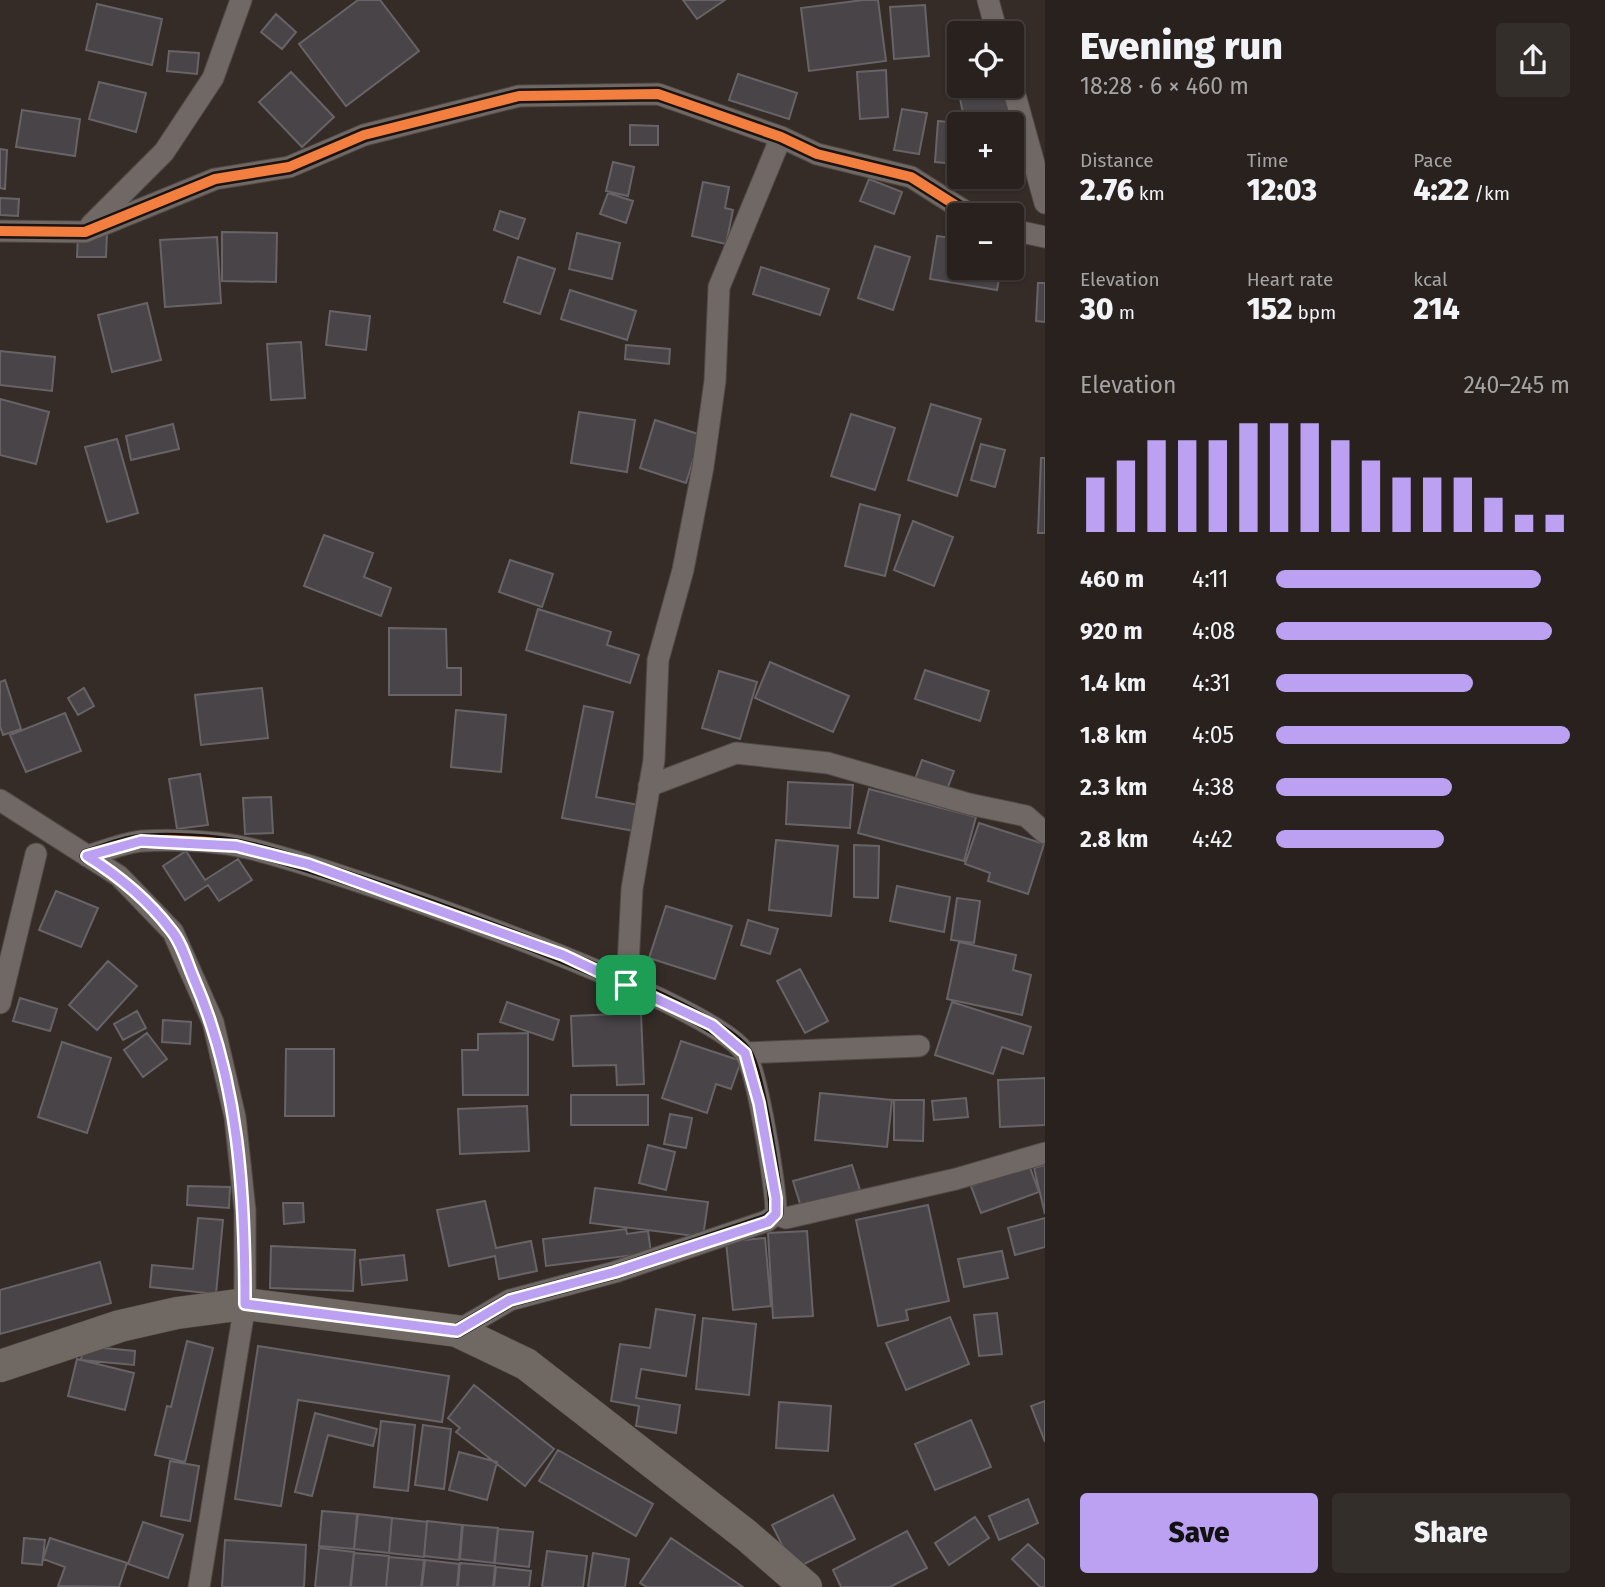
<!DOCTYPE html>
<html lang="en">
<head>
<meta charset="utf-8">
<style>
  body { margin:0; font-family:"Fira Sans",sans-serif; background:#342e2b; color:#f1f3f6; height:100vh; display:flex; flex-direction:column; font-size:26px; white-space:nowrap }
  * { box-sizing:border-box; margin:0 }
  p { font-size:23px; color:#a5a3a4 }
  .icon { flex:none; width:38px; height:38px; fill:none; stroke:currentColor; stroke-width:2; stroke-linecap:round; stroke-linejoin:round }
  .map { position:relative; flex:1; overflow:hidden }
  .sheet { display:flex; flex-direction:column; background:#28211e; width:560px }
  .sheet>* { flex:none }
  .controls { position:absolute; left:947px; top:21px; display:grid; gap:14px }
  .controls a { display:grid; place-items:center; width:77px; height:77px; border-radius:7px; background:#28211e; box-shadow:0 2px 5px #0004,0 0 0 2px #443e3c; font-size:35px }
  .pin { position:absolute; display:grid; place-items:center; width:60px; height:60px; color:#fff; margin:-30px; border-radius:14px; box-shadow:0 4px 10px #0006 }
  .round { display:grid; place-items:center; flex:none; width:74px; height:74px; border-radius:7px; background:#342e2b }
  .headline { display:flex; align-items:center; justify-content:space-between; height:119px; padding:0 35px }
  h1 { font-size:38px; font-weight:800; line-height:52px }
  .figures { display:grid; grid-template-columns:repeat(3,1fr); gap:10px; height:119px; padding:7px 35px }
  .figures div { display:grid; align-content:center }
  .figures b { font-size:30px; font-weight:800 }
  .figures small { font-size:19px; font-weight:400 }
  .figures p { font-size:19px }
  .chart { height:196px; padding:14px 35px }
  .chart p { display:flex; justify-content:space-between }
  .chart svg { width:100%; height:126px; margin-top:7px; stroke:#bca0f2; stroke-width:6 }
  .button { display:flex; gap:14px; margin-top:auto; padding:14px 35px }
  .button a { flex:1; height:80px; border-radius:7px; background:#bca0f2; color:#111; font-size:28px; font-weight:800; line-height:80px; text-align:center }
  .button a+a { background:#342e2b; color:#f1f3f6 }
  ul { padding:0 35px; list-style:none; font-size:23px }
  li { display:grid; grid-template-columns:112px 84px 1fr; align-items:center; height:52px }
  li i { height:18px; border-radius:9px; background:#bca0f2 }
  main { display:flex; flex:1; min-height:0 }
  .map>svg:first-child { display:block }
  .building { fill:#484448; stroke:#676366; stroke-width:2 }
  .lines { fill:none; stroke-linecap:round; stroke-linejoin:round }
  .street-casing { stroke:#514945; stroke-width:23 }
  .secondary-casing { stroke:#514945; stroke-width:33 }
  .street { stroke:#6f6864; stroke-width:21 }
  .secondary { stroke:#706862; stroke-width:32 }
  .cycleway-casing { stroke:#1c1411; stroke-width:15 }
  .cycleway { stroke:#f27e40; stroke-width:10 }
  .route-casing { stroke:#fff; stroke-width:14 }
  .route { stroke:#bca0f2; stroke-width:9 }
</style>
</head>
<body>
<main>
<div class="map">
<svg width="1045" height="1587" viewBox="0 0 1045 1587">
  <rect width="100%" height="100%" fill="#352c28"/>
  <!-- building -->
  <path class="building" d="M358 0H380L419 51 346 106 299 44Z
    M683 0H725L697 19Z
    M863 0H878L886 61 809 71 801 8Z
    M97 4 162 19 152 65 86 50Z
    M925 5 929 56 894 59 890 7Z
    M276 14 296 32 282 49 261 32Z
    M169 51 199 53 197 74 167 71Z
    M886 70 888 117 860 119 857 72Z
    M291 72 334 117 302 147 259 102Z
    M738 74 797 93 789 119 729 100Z
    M99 82 146 93 136 132 89 119Z
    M972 86H1010L1024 170 1012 172V124H965L958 88Z
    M902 109 927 113 919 154 894 150Z
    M22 110 80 119 75 156 16 147Z
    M938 121 961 123 957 164 935 162Z
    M630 125 658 126V145H630Z
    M0 149 7 150 5 189 0 188Z
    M613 162 634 167 628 196 606 191Z
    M869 179 902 192 894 214 860 201Z
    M703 182 729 187 725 208 733 210 726 244 692 236Z
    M608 193 633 201 626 223 600 214Z
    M0 198 19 199 18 216 0 215Z
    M500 211 525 219 518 239 494 230Z
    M222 232 277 233 276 282 222 281Z
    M78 233H107L106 257H77Z
    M577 233 620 243 612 279 569 269Z
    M937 236 959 239V268H1001L997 290 930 279Z
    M217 237 221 303 165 307 160 240Z
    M875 246 910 257 893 310 858 298Z
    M518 257 555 269 540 314 504 302Z
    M761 267 829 289 820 315 753 294Z
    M1038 283H1045V322L1036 321Z
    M570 290 636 311 627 340 561 319Z
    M147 303 161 360 112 372 98 315Z
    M330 311 370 316 366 350 326 345Z
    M301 342 305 398 271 400 267 344Z
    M626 345 670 349 669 364 625 359Z
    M0 351 55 357 52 391 0 385Z
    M0 399 49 412 36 464 0 455Z
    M931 404 981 419 957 496 908 480Z
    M579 412 635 420 627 472 571 463Z
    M851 414 895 428 875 490 831 476Z
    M655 420 701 435 686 483 640 468Z
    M173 424 179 449 131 460 126 436Z
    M117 439 138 513 107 522 85 447Z
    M981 444 1005 450 995 487 971 480Z
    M1041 458H1045V533H1038Z
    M860 504 900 515 885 576 845 566Z
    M913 521 953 537 934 586 894 570Z
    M324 535 373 553 364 577 391 588 381 616 304 586Z
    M510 560 553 574 542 607 499 592Z
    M538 609 611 632 607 645 639 655 630 683 526 650Z
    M389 628 446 629 447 668H461V695H389Z
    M770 662 849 696 833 732 755 698Z
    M925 670 989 691 980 721 915 699Z
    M719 671 757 682 740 739 702 728Z
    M5 680 21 729 3 735 0 726V682Z
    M84 688 94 706 78 715 68 698Z
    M262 688 268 738 201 745 195 695Z
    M584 706 613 712 596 797 639 805 634 831 562 818Z
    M456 710 506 715 501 772 451 767Z
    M65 713 81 751 26 772 10 735Z
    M922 760 954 771 946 792 914 782Z
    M200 774 208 825 177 829 169 779Z
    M788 782 853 785 850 828 786 824Z
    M869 789 976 817 964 861 858 833Z
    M271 797 273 833 245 834 243 798Z
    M979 823 1044 844 1028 894 988 881 990 873 965 864Z
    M776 840 838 846 831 916 769 910Z
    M854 845 879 846 878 898 854 897Z
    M186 851 205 880 238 859 252 880 219 901 208 885 185 900 163 866Z
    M897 886 950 897 944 932 890 921Z
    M56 891 98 908 81 947 39 930Z
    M957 898 980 901 974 943 951 940Z
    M666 906 732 926 715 979 649 958Z
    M748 920 778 929 770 954 741 945Z
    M959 942 1016 955 1013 970 1031 975 1022 1015 947 999Z
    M108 961 137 986 97 1030 69 1005Z
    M800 969 828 1021 805 1033 777 981Z
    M20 998 57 1009 50 1031 13 1021Z
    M507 1002 559 1020 553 1040 500 1022Z
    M952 1002 1031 1027 1023 1054 1002 1047 993 1074 935 1055Z
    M137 1011 146 1028 123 1040 114 1024Z
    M641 1013 644 1084 617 1085 616 1065 573 1066 571 1016Z
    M163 1020 191 1022 190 1044 162 1042Z
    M147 1033 167 1059 143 1077 124 1050Z
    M528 1033V1095H463L462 1050H478V1034Z
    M681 1041 741 1061 731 1089 716 1084 707 1113 662 1098Z
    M62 1042 111 1058 87 1133 38 1117Z
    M286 1049H334V1116H285Z
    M1045 1078V1125L1000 1127 998 1080Z
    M820 1093 892 1100 887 1147 815 1140Z
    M571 1095H648V1125H571Z
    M966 1098 968 1117 934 1120 932 1101Z
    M894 1100H924L923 1141 894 1140Z
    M527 1106 529 1151 460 1154 458 1109Z
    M670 1114 692 1118 686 1148 664 1144Z
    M648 1145 675 1152 666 1190 639 1183Z
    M852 1165 860 1190 801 1207 793 1181Z
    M1029 1165 1039 1192 981 1213 971 1186Z
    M1045 1165V1214L1034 1168Z
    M188 1186 230 1187 229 1208 187 1205Z
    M595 1188 708 1202 703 1237 590 1223Z
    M485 1201 496 1248 531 1241 537 1271 499 1279 495 1256 449 1266 437 1210Z
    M283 1203H303L304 1222 284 1224Z
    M928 1205 949 1301 906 1310 908 1320 878 1326 856 1220Z
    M198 1218 223 1220 216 1294 150 1287 152 1265 193 1269Z
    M1045 1218V1247L1015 1255 1008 1228Z
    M626 1229 627 1234 648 1231 651 1253 546 1266 543 1239Z
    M807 1231 813 1316 773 1318 768 1233Z
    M765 1238 771 1306 733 1310 726 1242Z
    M271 1246 355 1250 353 1291 270 1288Z
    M1002 1251 1008 1278 964 1287 958 1259Z
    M404 1255 407 1280 362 1285 360 1260Z
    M100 1262 111 1303 0 1334V1290Z
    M656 1309 695 1315 686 1376 641 1369 636 1398 680 1405 676 1433 636 1426 639 1406 611 1401 620 1344 650 1348Z
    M997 1313 1002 1354 979 1356 974 1315Z
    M950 1317 969 1364 906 1390 886 1343Z
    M703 1318 756 1324 749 1395 696 1389Z
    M187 1341 213 1348 185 1462 155 1455 167 1406 171 1407Z
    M83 1346 135 1351 134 1365 81 1360Z
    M258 1346 449 1376 442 1422 298 1400 281 1506 235 1499Z
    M77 1359 134 1373 125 1410 68 1396Z
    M474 1385 554 1449 525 1486 456 1432 460 1428 448 1418Z
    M1045 1401V1442L1031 1406Z
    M779 1402 831 1406 828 1451 776 1448Z
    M315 1413 377 1429 373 1446 328 1435 312 1496 295 1492Z
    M971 1420 991 1467 935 1490 915 1444Z
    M381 1421 415 1425 408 1491 374 1487Z
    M423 1425 451 1429 444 1489 415 1485Z
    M558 1450 653 1504 636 1536 539 1481Z
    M459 1452 497 1462 487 1500 449 1490Z
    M170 1461 199 1466 190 1521 161 1516Z
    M833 1495 855 1539 794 1569 772 1525Z
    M1028 1499 1038 1523 999 1540 989 1516Z
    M322 1511 357 1514 354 1549 319 1546Z
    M358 1514 392 1518 389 1553 354 1549Z
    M975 1517 989 1538 949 1565 935 1543Z
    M392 1518 427 1522 424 1557 389 1553Z
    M427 1521 462 1525 459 1560 424 1556Z
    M143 1522 183 1535 168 1578 128 1564Z
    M463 1525 498 1528 494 1563 460 1559Z
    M498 1529 533 1532 529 1567 495 1563Z
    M907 1531 927 1568 890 1587H841L833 1570Z
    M24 1538 45 1540 42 1565 22 1563Z
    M50 1538 127 1563 119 1587 58 1586 65 1567 43 1559Z
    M671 1538 743 1587H647L640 1583Z
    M225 1540 306 1545 304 1587H222Z
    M1028 1544 1045 1560V1587H1040L1012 1559Z
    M319 1548 354 1552 350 1587H315Z
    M547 1551 587 1556 583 1587H542Z
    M354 1553 389 1556 386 1587H351Z
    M593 1553 629 1559 625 1587H588Z
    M389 1557 424 1560 421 1587H386Z
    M425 1560 459 1564 457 1587H422Z
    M460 1563 495 1566 493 1587H458Z
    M496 1567 531 1571 529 1587H494Z"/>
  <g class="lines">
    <!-- street casing -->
    <g class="street-casing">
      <path id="street" d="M988 0 997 33
        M1012 84 1045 203
        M91 225 164 152 213 78 241 0
        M1012 230 1045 237
        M0 231 85 232 215 179 289 167 364 135 519 96 658 94 781 137 817 154 911 177 971 215
        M649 786 736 753 828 763 969 804 1026 816 1045 833
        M0 800 119 876 173 932 213 1022 235 1117 245 1210V1304L199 1587
        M87 856C105 851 125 842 143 841 170 839 212 841 238 846 315 861 711 999 745 1053 758 1073 776 1189 776 1214L767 1221 615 1272 510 1300 457 1331
        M627 985 632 889 654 760 658 660 683 570 703 467 715 381 719 287 781 137
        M0 1003 36 854
        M745 1053 919 1046
        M776 1214 786 1218 956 1179 1045 1153"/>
    </g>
    <!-- secondary casing -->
    <g class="secondary-casing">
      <path id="secondary" d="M0 1366 120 1326 177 1313 245 1304 457 1331 526 1364 746 1535 806 1587"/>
    </g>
    <!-- street -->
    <use href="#street" class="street"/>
    <!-- secondary -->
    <use href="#secondary" class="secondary"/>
    <!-- cycleway casing -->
    <g class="cycleway-casing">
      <path id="cycleway" d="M0 231 85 232 215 179 289 167 364 135 519 96 658 94 781 137 817 154 911 177 971 215
        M87 856C105 851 125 842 143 841 170 839 212 841 238 846 315 861 711 999 745 1053 758 1073 776 1189 776 1214L767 1221 615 1272 510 1300 457 1331"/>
    </g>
    <!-- cycleway -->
    <use href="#cycleway" class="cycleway"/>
  </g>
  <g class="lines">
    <!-- route casing -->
    <g class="route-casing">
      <path id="route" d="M141 841 236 846 308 864 563 955 712 1025 745 1053 759 1103 776 1198V1214L768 1222 615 1272 510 1300 457 1331 245 1304C245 1192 239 1082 194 979 187 963 182 943 171 930 148 900 119 876 87 856Z"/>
    </g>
    <!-- route -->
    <use href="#route" class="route"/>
  </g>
</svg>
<div class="controls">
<a><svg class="icon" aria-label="locate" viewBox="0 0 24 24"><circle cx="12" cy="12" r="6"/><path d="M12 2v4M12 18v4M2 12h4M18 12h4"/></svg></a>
<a>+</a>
<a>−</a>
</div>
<div class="pin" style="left:626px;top:985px;background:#1e9e55"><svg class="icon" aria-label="arrive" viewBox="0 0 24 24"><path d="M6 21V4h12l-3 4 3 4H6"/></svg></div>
</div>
<section class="sheet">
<div class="headline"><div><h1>Evening run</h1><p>18:28 · 6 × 460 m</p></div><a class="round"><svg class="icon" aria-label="share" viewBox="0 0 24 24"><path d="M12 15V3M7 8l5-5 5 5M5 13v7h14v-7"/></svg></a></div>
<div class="figures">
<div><p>Distance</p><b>2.76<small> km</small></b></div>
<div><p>Time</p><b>12:03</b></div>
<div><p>Pace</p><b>4:22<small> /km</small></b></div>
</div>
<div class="figures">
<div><p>Elevation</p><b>30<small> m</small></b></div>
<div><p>Heart rate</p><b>152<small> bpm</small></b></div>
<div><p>kcal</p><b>214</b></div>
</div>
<div class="chart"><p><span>Elevation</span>240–245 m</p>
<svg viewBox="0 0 160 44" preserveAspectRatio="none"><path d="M5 44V25M15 44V19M25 44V12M35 44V12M45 44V12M55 44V6M65 44V6M75 44V6M85 44V12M95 44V19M105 44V25M115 44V25M125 44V25M135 44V32M145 44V38M155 44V38"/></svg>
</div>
<ul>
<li><b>460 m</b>4:11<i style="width:90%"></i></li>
<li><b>920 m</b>4:08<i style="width:94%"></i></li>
<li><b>1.4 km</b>4:31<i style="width:67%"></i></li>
<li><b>1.8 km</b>4:05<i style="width:100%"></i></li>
<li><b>2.3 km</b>4:38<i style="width:60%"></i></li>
<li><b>2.8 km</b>4:42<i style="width:57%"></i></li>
</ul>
<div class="button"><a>Save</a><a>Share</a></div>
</section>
</main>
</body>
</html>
